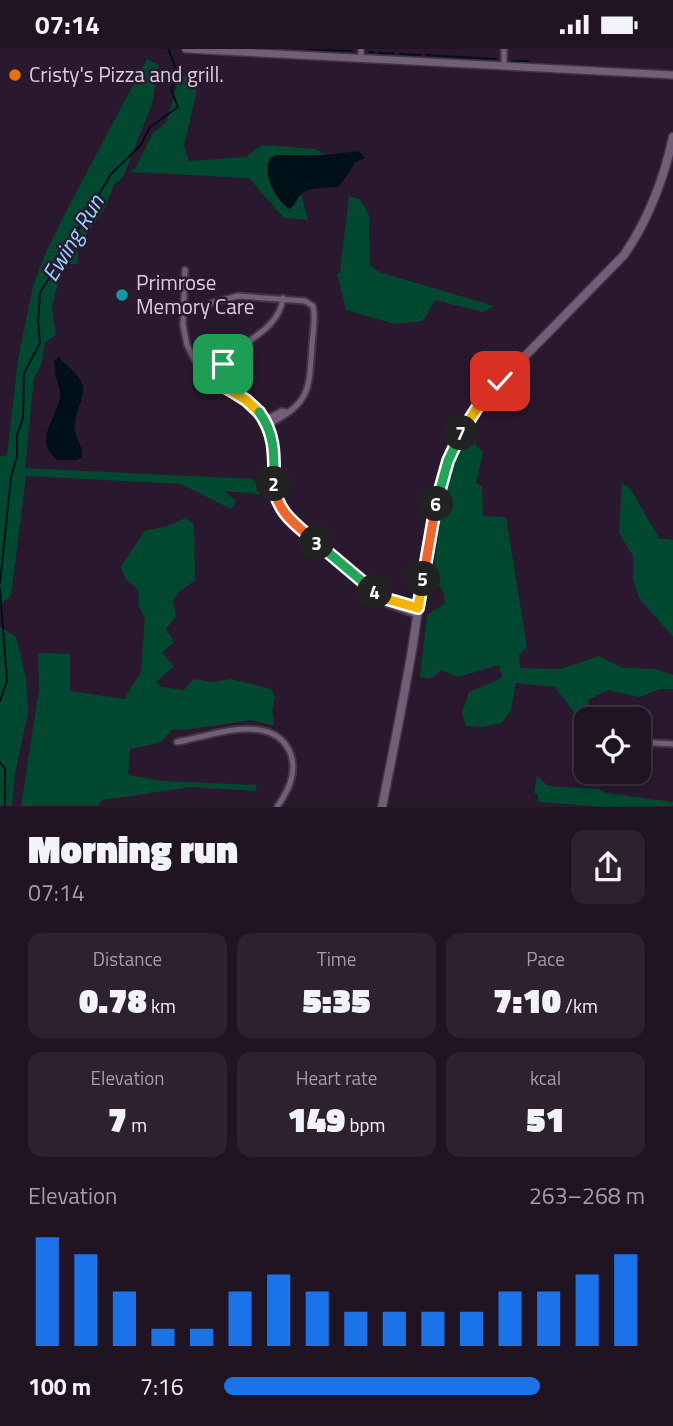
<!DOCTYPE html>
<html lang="en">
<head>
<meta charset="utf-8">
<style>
  body { margin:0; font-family:"Titillium Web",sans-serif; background:#2d202f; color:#f1f3f6; height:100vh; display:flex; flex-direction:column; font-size:26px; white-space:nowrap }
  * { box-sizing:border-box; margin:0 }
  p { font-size:23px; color:#a29ea5 }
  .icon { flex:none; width:38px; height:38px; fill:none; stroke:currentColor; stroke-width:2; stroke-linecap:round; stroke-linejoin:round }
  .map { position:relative; height:758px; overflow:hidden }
  .sheet { display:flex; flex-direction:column; background:#201322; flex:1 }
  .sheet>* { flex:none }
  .controls { position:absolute; left:574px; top:658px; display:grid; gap:14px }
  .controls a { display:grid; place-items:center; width:77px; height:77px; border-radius:14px; background:#201322; box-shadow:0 4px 10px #0003,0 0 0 2px #3d3240; font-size:35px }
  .pin { position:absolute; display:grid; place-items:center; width:60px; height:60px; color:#fff; margin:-30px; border-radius:14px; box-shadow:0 4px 10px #0006 }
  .km { position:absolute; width:35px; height:35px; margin:-18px; border-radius:50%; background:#222; color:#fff; font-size:19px; line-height:35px; text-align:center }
  .round { display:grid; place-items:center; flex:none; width:74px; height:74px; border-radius:14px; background:#2d202f }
  .summary { display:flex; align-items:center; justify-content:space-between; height:119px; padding:0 28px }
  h1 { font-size:38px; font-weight:800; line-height:52px }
  .metrics { display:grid; grid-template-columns:repeat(3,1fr); gap:10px; height:119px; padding:7px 28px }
  .metrics div { display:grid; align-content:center; border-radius:14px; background:#2d202f; text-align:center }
  .metrics b { font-size:35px; font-weight:800 }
  .metrics small { font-size:19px; font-weight:400 }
  .metrics p { font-size:19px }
  .chart { height:196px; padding:14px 28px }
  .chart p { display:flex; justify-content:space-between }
  .chart svg { width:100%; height:126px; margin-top:7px; stroke:#1a73e8; stroke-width:6 }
  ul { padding:0 28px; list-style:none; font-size:23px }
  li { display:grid; grid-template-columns:112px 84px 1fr; align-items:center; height:52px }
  li i { height:18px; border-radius:9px; background:#1a73e8 }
  .status { display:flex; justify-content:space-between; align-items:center; height:49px; padding:0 35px; background:#201322; direction:ltr }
  .status svg { height:19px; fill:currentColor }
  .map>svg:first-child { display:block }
  .green { fill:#004830 }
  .water { fill:#001019 }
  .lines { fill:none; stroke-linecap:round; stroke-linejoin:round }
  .stream { stroke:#001019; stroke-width:2 }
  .minor-casing { stroke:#423445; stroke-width:9 }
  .tertiary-casing { stroke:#423445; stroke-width:10 }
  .secondary-casing { stroke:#423445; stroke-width:11 }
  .minor { stroke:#725e77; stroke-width:5 }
  .tertiary { stroke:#725e77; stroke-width:7 }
  .secondary { stroke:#725e77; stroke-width:8 }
  .split-1-casing { stroke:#fff; stroke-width:14 }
  .split-2-casing { stroke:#fff; stroke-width:14 }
  .split-3-casing { stroke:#fff; stroke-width:14 }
  .split-4-casing { stroke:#fff; stroke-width:14 }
  .split-5-casing { stroke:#fff; stroke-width:14 }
  .split-6-casing { stroke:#fff; stroke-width:14 }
  .split-7-casing { stroke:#fff; stroke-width:14 }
  .split-8-casing { stroke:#fff; stroke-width:14 }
  .split-1 { stroke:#f5b400; stroke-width:9 }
  .split-2 { stroke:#22a559; stroke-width:9 }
  .split-3 { stroke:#f0652b; stroke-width:9 }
  .split-4 { stroke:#22a559; stroke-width:9 }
  .split-5 { stroke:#f5b400; stroke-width:9 }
  .split-6 { stroke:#f0652b; stroke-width:9 }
  .split-7 { stroke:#22a559; stroke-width:9 }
  .split-8 { stroke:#f5b400; stroke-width:9 }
  .food-dot { fill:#e8710a; stroke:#2a192e; stroke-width:2.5 }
  .culture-dot { fill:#0f9aa8; stroke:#2a192e; stroke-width:2.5 }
  .labels { text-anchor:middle; stroke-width:5; stroke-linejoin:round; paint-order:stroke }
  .poi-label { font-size:21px; fill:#d9cddb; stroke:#2a192e; text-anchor:start }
  .water-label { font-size:23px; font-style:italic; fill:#8dd7fe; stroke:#2a192e }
</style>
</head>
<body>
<div class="status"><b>07:14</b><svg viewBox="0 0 49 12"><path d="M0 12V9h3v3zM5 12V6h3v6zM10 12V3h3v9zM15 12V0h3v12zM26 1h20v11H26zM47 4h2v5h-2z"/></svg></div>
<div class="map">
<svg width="673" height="758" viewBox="0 0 673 758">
  <rect width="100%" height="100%" fill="#2a192e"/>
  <!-- green -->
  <path class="green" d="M147 10 159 16 152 55 123 128 114 136 105 159 82 192 78 202V215H63L52 258 56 286 45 293 42 314 34 329 25 419 253 430 267 446 224 442 236 452 231 460 181 435 26 427 11 546 0 557V407L7 406 18 311 33 237 46 203 72 151Z
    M189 23 198 36 184 97 189 112 246 108 261 96 315 100 326 106H289L268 115C269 133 275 150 289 160L294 157 301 145 308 171 284 169 249 129 130 123 136 118 153 84 166 74 179 29Z
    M349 147 360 150 369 166 370 217 379 223 494 257 483 263 435 251 423 272 395 275 346 261 337 224H340Z
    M470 385 477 388 475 396 483 403 476 434 482 438 483 467 506 468 527 598 519 606 520 619 561 620 599 607 623 619 655 620 673 626V640H660L639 648 608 641 588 651 594 670H586V677H584L555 638 516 634 511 661 502 674 483 678 466 677 462 664 469 643 502 629 499 616 458 628 441 621 432 629 420 628 427 566 445 554 444 544 433 528C440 475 442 432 470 385Z
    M622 434 630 439 659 489 673 491V588L639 549 633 531V507L619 484Z
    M185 469 194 475 195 531 179 543 173 552 176 567 166 580 174 593 162 604 174 617 156 633 161 638 184 641 194 630 212 633 230 630 271 640 275 648 272 660 274 677 251 671 185 681 173 680 160 694 130 700 128 726 163 732 257 736 255 742 191 738 102 751 98 757H21L39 641 38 604 70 605V642L124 650 141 623 145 569 138 556 139 542 125 529 121 518 144 482 168 477Z
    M0 578 16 588 26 629 28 664 15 724 12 757H0Z
    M537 727 548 737 599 740 606 744 673 753V757L604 758 538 753V745L534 744Z"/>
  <!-- water -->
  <path class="water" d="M359 102 365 109 355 113 349 124 338 138C326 139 308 137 299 147 295 153 295 156 289 160 275 149 262 127 270 109L277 106H326Z
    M59 308C66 317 81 326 83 338 85 351 72 367 75 382 77 392 83 397 82 408L77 411H57C33 390 55 373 60 349 62 339 55 331 55 322 55 318 55 314 54 311Z"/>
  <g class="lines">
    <!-- stream -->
    <path class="stream" d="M307 0 352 2
      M369 3H374
      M379 4H394
      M400 5 421 6
      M426 6 496 10
      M512 12H528
      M0 534 11 428 17 407V386L23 369 24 324 40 294 38 273 40 244 111 125 141 96 150 78 178 58 171 41C180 22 176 20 168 0
      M0 539 7 632 0 652
      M0 713 5 720V758"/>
    <!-- minor casing -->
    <g class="minor-casing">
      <path id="minor" d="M361 9V0
        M504 16V0
        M185 221 183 276 187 296 194 310 204 323 246 351 265 371 274 398V439L282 462 387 555 417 566
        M211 254 238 247 305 252 313 257C316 269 313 283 312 296 309 341 311 354 267 376
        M207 325 220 311 225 310C246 291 279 280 283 249
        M212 330 225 310
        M265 371 282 362 286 363
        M380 547 418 559
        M177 693C211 687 275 661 291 706 297 725 288 742 277 758
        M639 693 673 695"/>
    </g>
    <!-- tertiary casing -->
    <g class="tertiary-casing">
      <path id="tertiary" d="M186 0 673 26"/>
    </g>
    <!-- secondary casing -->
    <g class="secondary-casing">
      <path id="secondary" d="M382 758C393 703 404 649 413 595 426 510 431 417 486 347L624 206C648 171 664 129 673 88"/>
    </g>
    <!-- minor -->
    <use href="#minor" class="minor"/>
    <!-- tertiary -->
    <use href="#tertiary" class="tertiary"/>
    <!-- secondary -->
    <use href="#secondary" class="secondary"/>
  </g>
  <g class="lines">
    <!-- split-1 casing -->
    <g class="split-1-casing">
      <path id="split-1" d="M223 315 212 330 246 351 259 363"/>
    </g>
    <!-- split-2 casing -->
    <g class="split-2-casing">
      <path id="split-2" d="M259 363C276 386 274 408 274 435"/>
    </g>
    <!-- split-3 casing -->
    <g class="split-3-casing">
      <path id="split-3" d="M274 435C276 464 297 476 317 494"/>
    </g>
    <!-- split-4 casing -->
    <g class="split-4-casing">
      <path id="split-4" d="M317 494 375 543"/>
    </g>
    <!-- split-5 casing -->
    <g class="split-5-casing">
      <path id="split-5" d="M375 543 380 548 418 559 423 530"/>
    </g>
    <!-- split-6 casing -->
    <g class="split-6-casing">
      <path id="split-6" d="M423 530 436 455"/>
    </g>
    <!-- split-7 casing -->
    <g class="split-7-casing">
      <path id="split-7" d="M436 455 448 412 461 384"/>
    </g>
    <!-- split-8 casing -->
    <g class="split-8-casing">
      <path id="split-8" d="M461 384 477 359 500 332"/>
    </g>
    <!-- split-1 -->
    <use href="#split-1" class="split-1"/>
    <!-- split-2 -->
    <use href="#split-2" class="split-2"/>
    <!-- split-3 -->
    <use href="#split-3" class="split-3"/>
    <!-- split-4 -->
    <use href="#split-4" class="split-4"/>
    <!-- split-5 -->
    <use href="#split-5" class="split-5"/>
    <!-- split-6 -->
    <use href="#split-6" class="split-6"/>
    <!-- split-7 -->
    <use href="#split-7" class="split-7"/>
    <!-- split-8 -->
    <use href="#split-8" class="split-8"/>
  </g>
  <!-- markers -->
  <circle class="food-dot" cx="15" cy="26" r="7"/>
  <circle class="culture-dot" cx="122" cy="246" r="7"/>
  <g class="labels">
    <!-- poi labels -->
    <g class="poi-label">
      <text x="29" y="33">Cristy's Pizza and grill.</text>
      <text x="136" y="241">Primrose<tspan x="136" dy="24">Memory Care</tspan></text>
    </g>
    <!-- water labels -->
    <g class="water-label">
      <text transform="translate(73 189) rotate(-59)" y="8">Ewing Run</text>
    </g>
  </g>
</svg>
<div class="controls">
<a><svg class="icon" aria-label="locate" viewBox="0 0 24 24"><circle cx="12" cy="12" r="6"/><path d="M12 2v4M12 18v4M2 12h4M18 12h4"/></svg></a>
</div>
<div class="pin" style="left:223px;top:315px;background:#1e9e55"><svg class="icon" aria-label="arrive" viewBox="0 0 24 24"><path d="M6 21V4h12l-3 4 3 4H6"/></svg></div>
<div class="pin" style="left:500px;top:332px;background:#d93025"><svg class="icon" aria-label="check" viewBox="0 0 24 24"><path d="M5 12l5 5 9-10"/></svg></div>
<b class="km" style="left:274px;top:435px">2</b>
<b class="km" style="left:317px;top:494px">3</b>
<b class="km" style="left:375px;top:543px">4</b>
<b class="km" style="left:423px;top:530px">5</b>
<b class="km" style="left:436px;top:455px">6</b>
<b class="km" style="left:461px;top:384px">7</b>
</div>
<section class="sheet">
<div class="summary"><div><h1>Morning run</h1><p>07:14</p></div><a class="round"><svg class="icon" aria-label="share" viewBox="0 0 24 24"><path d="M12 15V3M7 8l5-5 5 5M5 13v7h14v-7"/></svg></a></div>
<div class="metrics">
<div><p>Distance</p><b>0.78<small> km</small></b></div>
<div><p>Time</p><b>5:35</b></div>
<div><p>Pace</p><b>7:10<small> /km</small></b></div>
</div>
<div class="metrics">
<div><p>Elevation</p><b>7<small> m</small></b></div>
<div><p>Heart rate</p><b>149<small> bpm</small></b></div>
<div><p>kcal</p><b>51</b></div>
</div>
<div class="chart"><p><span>Elevation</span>263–268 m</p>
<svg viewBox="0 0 160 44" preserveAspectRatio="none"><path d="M5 44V6M15 44V12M25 44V25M35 44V38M45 44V38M55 44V25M65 44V19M75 44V25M85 44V32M95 44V32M105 44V32M115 44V32M125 44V25M135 44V25M145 44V19M155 44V12"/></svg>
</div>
<ul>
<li><b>100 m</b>7:16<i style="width:75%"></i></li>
</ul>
</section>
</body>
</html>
